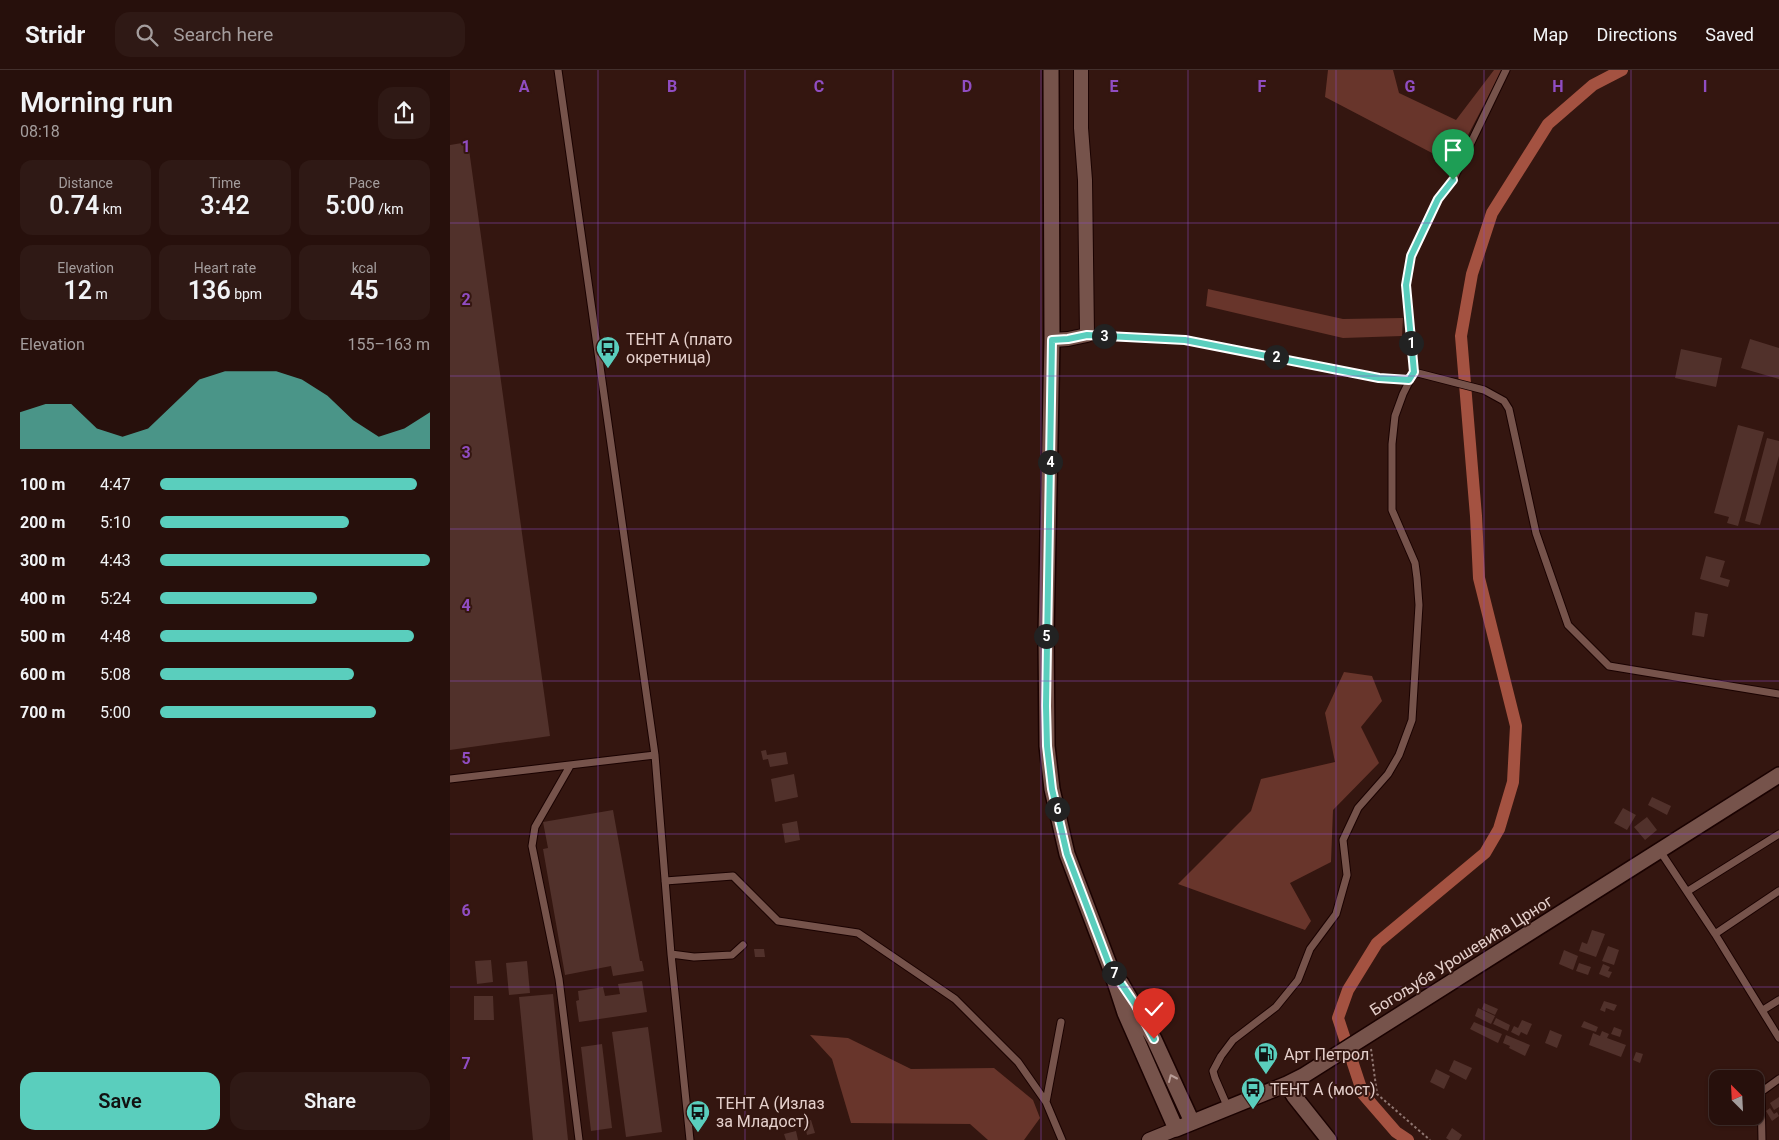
<!DOCTYPE html>
<html lang="en">
<head>
<meta charset="utf-8">
<style>
  body { margin:0; font-family:Roboto,sans-serif; background:#2f1915; color:#f1f3f6; height:100vh; display:flex; flex-direction:column; font-size:19px; white-space:nowrap }
  * { box-sizing:border-box; margin:0 }
  p { font-size:16px; color:#a49d9d }
  .icon { flex:none; width:28px; height:28px; fill:none; stroke:currentColor; stroke-width:2; stroke-linecap:round; stroke-linejoin:round }
  .map { position:relative; flex:1; overflow:hidden }
  .panel { display:flex; flex-direction:column; background:#27100c; width:450px }
  .panel>* { flex:none }
  .needle { width:32px; rotate:336deg }
  .buttons { position:absolute; left:1259px; top:1000px; display:grid; gap:10px }
  .buttons a { display:grid; place-items:center; width:55px; height:55px; border-radius:10px; background:#27100c; box-shadow:0 1px 4px #0004,0 0 0 1px #43302d; font-size:25px }
  .pin { position:absolute; display:grid; place-items:center; width:42px; height:42px; color:#fff; margin:-51px -21px; border-radius:50% 50% 50% 0; rotate:-45deg; box-shadow:0 0 5px #0007 }
  .pin .icon { rotate:45deg }
  .km { position:absolute; width:25px; height:25px; margin:-12px; border-radius:50%; background:#222; color:#fff; font-size:14px; line-height:25px; text-align:center }
  .round { display:grid; place-items:center; flex:none; width:52px; height:52px; border-radius:15px; background:#2f1915 }
  .summary { display:flex; align-items:center; justify-content:space-between; height:85px; padding:0 20px }
  h1 { font-size:28px; font-weight:600; line-height:38px }
  .stats { display:grid; grid-template-columns:repeat(3,1fr); gap:8px; height:85px; padding:5px 20px }
  .stats div { display:grid; align-content:center; border-radius:12px; background:#2f1915; text-align:center }
  .stats b { font-size:25px; font-weight:600 }
  .stats small { font-size:14px; font-weight:400 }
  .stats p { font-size:14px }
  .chart { height:140px; padding:10px 20px }
  .chart p { display:flex; justify-content:space-between }
  .chart svg { width:100%; height:90px; margin-top:5px; fill:#5acebd; opacity:.7 }
  .action { display:flex; gap:10px; margin-top:auto; padding:10px 20px }
  .action a { flex:1; height:58px; border-radius:15px; background:#5acebd; color:#111; font-size:20px; font-weight:600; line-height:58px; text-align:center }
  .action a+a { background:#2f1915; color:#f1f3f6 }
  ul { padding:0 20px; list-style:none; font-size:16px }
  li { display:grid; grid-template-columns:80px 60px 1fr; align-items:center; height:38px }
  li i { height:12px; border-radius:6px; background:#5acebd }
  header { display:flex; align-items:center; gap:30px; box-sizing:border-box; height:70px; padding:0 25px; background:#27100c; border-bottom:1px solid #43302d }
  header strong { font-size:24px }
  nav { display:flex; gap:28px; margin-inline-start:auto; font-size:18px }
  .search { width:350px; height:45px; background:#2f1915; display:flex; align-items:center; gap:12px; box-sizing:border-box; padding:0 18px; border-radius:15px; color:#a49d9d; font-size:19px }
  main { display:flex; flex:1; min-height:0 }
  .map>svg:first-child { display:block }
  .green { fill:#68352b }
  .lines { fill:none; stroke-linecap:round; stroke-linejoin:round }
  .canal { stroke:#a45241; stroke-width:12 }
  .building { fill:#51312b }
  .lane-casing { stroke:#1a0201; stroke-width:9 }
  .street-casing { stroke:#1a0201; stroke-width:16 }
  .secondary-casing { stroke:#1a0201; stroke-width:18 }
  .path { stroke:#907772; stroke-width:2; stroke-dasharray:2.5 2.5; stroke-linecap:butt }
  .lane { stroke:#76534b; stroke-width:7 }
  .street { stroke:#76534b; stroke-width:14 }
  .secondary { stroke:#76534b; stroke-width:15 }
  .oneway { stroke:#b99e98 }
  .route-casing { stroke:#fff; stroke-width:10 }
  .route { stroke:#5acebd; stroke-width:6 }
  .grid { fill:none; stroke:#904dc2; stroke-width:1; stroke-opacity:0.55 }
  .labels { text-anchor:middle; stroke-width:4; stroke-linejoin:round; paint-order:stroke }
  .poi-label { font-size:16px; fill:#e5d0cc; stroke:#341610; text-anchor:start }
  .street-label { font-size:16px; fill:#e5d0cc; stroke:#341610 }
  .grid-label { font-size:16px; text-anchor:middle; font-weight:bold; fill:#904dc2; stroke:#341610; stroke-width:4; stroke-linejoin:round; paint-order:stroke }
</style>
</head>
<body>
<header>
<strong>Stridr</strong>
<div class="search"><svg class="icon" aria-label="search" viewBox="0 0 24 24"><circle cx="10" cy="10" r="6"/><path d="M15 15l6 6"/></svg>Search here</div>
<nav><a>Map</a><a>Directions</a><a>Saved</a></nav>
</header>
<main>
<section class="panel">
<div class="summary"><div><h1>Morning run</h1><p>08:18</p></div><a class="round"><svg class="icon" aria-label="share" viewBox="0 0 24 24"><path d="M12 15V3M7 8l5-5 5 5M5 13v7h14v-7"/></svg></a></div>
<div class="stats">
<div><p>Distance</p><b>0.74<small> km</small></b></div>
<div><p>Time</p><b>3:42</b></div>
<div><p>Pace</p><b>5:00<small> /km</small></b></div>
</div>
<div class="stats">
<div><p>Elevation</p><b>12<small> m</small></b></div>
<div><p>Heart rate</p><b>136<small> bpm</small></b></div>
<div><p>kcal</p><b>45</b></div>
</div>
<div class="chart"><p><span>Elevation</span>155–163 m</p>
<svg viewBox="0 0 160 44" preserveAspectRatio="none"><path d="M0 44V26L10 22L20 22L30 34L40 38L50 34L60 22L70 10L80 6L90 6L100 6L110 10L120 18L130 30L140 38L150 34L160 26V44z"/></svg>
</div>
<ul>
<li><b>100 m</b>4:47<i style="width:95%"></i></li>
<li><b>200 m</b>5:10<i style="width:70%"></i></li>
<li><b>300 m</b>4:43<i style="width:100%"></i></li>
<li><b>400 m</b>5:24<i style="width:58%"></i></li>
<li><b>500 m</b>4:48<i style="width:94%"></i></li>
<li><b>600 m</b>5:08<i style="width:72%"></i></li>
<li><b>700 m</b>5:00<i style="width:80%"></i></li>
</ul>
<div class="action"><a>Save</a><a>Share</a></div>
</section>
<div class="map">
<svg width="1329" height="1070" viewBox="0 0 1329 1070">
  <rect width="100%" height="100%" fill="#341610"/>
  <!-- green -->
  <path class="green" d="M878 0H943L949 23 1006 50 1044 0H1052L1003 94 875 27Z
    M758 219 893 249 953 248 952 266 893 268 756 236Z
    M894 602 922 606 932 631 911 657 929 693 883 740 881 792 840 813 861 851 855 860 728 814 801 741 811 709 885 692 875 643Z
    M360 965 398 968 461 999 544 998 583 1030 590 1048 574 1070H538L520 1054 401 1053 382 989Z"/>
  <g class="lines">
    <!-- canal -->
    <path class="canal" d="M958 1070 946 1062 913 1024 888 948 898 920 927 873 1035 783 1049 759 1063 712 1066 656 1029 508 1026 446 1011 266 1022 204 1042 143 1098 54 1143 15 1172 0"/>
  </g>
  <!-- building -->
  <path class="building" d="M18 72 100 666 0 680V75Z
    M1300 269 1329 278V309L1291 298Z
    M1231 279 1272 288 1266 317 1225 308Z
    M1288 355 1314 362 1288 456 1277 453 1279 447 1264 443Z
    M1317 368 1329 371V386L1310 455 1295 451Z
    M1256 486 1275 491 1270 507 1280 510 1278 517 1250 509Z
    M1245 542 1258 544 1254 567 1242 565Z
    M316 680 317 685 336 682 338 694 320 697 318 689 313 690 311 681Z
    M344 704 348 727 325 732 321 709Z
    M1202 727 1221 736 1217 745 1198 735Z
    M1173 738 1186 745 1177 760 1164 753Z
    M163 740 190 891H192L194 901 163 906 161 896 115 905 93 779 98 778 93 752Z
    M1197 747 1207 760 1195 770 1184 757Z
    M347 751 350 770 335 773 332 754Z
    M1142 860 1155 864 1146 887 1129 881 1132 872 1137 874Z
    M1158 876 1169 880 1164 895 1152 891Z
    M304 879H314L315 887H305Z
    M1114 880 1128 886 1123 900 1109 894Z
    M41 890 43 912 27 914 25 891Z
    M77 891 80 923 59 925 56 893Z
    M1129 893 1141 897 1138 905 1126 901Z
    M1153 894 1160 897 1158 901 1162 902 1159 908 1149 904Z
    M192 911 197 942 129 952 126 931 129 930 128 921 153 917 155 926 170 924 168 914Z
    M103 924 118 1070H83L69 927Z
    M24 926H43L44 950H24Z
    M1154 931 1167 935 1164 941 1156 938 1155 942 1150 940Z
    M1034 933 1048 939 1045 945 1032 939Z
    M1028 938 1045 946 1041 954 1025 946Z
    M1046 948 1060 955 1058 961 1043 954Z
    M1072 950 1082 954 1077 965 1071 962 1069 966 1061 962 1064 956 1068 958Z
    M1134 951 1148 957 1146 962 1131 957Z
    M1024 952 1052 964 1048 973 1020 959Z
    M198 957 212 1062 176 1067 162 962Z
    M1164 957 1172 960 1170 967 1161 964Z
    M1100 960 1112 965 1107 978 1095 973Z
    M1152 961 1159 964 1157 968 1176 975 1171 987 1139 975 1143 963 1150 966Z
    M1056 965 1080 975 1075 986 1059 978 1060 976 1053 973Z
    M152 974 162 1058 141 1061 131 977Z
    M1186 982 1193 984 1190 993 1183 990Z
    M1004 990 1022 998 1016 1010 999 1001Z
    M986 999 1000 1006 994 1019 980 1012Z
    M1329 1027V1037L1324 1040 1320 1033Z
    M1320 1038 1324 1044 1327 1042 1329 1046 1322 1051 1316 1041Z
    M340 1047 341 1056 334 1057 333 1049Z
    M361 1050 365 1063 357 1065 354 1051Z
    M1002 1058 1012 1065 1009 1070H999L996 1068Z
    M346 1061 348 1070H336L334 1064Z"/>
  <g class="lines">
    <!-- lane casing -->
    <g class="lane-casing">
      <path id="lane" d="M108 0 205 685 221 884 240 1070
        M964 302 1034 320 1054 331 1059 339 1086 463 1118 555 1159 596 1329 624
        M120 696 85 757 82 776 109 909 129 1070
        M0 709 205 685
        M1210 781 1265 864 1329 968
        M215 811 283 806 328 851 408 863 505 929 568 992 596 1032
        M1238 821 1329 764
        M1265 864 1329 821
        M221 884 244 887 282 885 293 875
        M1313 940 1329 930
        M611 952 596 1032 612 1070
        M778 1038 765 1008 763 1001 771 986 783 970 826 937 848 910 860 879 886 844 897 805 893 770 908 738 938 704 949 685 962 650 969 535 967 508 965 493 942 440V374L945 346 953 324 964 302 956 215 961 186 977 150 988 129 1003 110 1056 0
        M1312 1070 1311 1022 1329 1009"/>
    </g>
    <!-- street casing -->
    <g class="street-casing">
      <path id="street" d="M602 270 618 269 637 265 635 110 631 58V0
        M699 1070 726 1059"/>
    </g>
    <!-- secondary casing -->
    <g class="secondary-casing">
      <path id="secondary" d="M601 0 602 270 596 566 597 676 602 719 617 784 660 897 675 943 726 1059 837 1014 853 1006 1329 705
        M671 913 704 969 742 1052
        M837 1014 844 1026 879 1070"/>
    </g>
    <!-- path -->
    <path class="path" d="M650 266 735 270 929 307 949 309
      M921 979 927 1024 980 1070"/>
    <!-- lane -->
    <use href="#lane" class="lane"/>
    <!-- street -->
    <use href="#street" class="street"/>
    <!-- secondary -->
    <use href="#secondary" class="secondary"/>
  </g>
  <!-- one-way arrows -->
  <defs><path id="oneway-chevron" d="M-2-3.5L2.5 0L-2 3.5" fill="none" stroke-width="1.6" stroke-linecap="round" stroke-linejoin="round" transform="scale(1.25)"/></defs>
  <use class="oneway" href="#oneway-chevron" transform="translate(722 1008) rotate(-114)"/>
  <g class="lines">
    <!-- route casing -->
    <g class="route-casing">
      <path id="route" d="M704 969 685 934 660 897 617 784 602 719 597 676 596 636 602 270 618 269 637 265 735 270 929 308 959 310 964 302 956 215 961 186 988 129 1003 110"/>
    </g>
    <!-- route -->
    <use href="#route" class="route"/>
  </g>
  <!-- grid -->
  <path class="grid" d="M148 0V1070M295 0V1070M443 0V1070M591 0V1070M738 0V1070M886 0V1070M1034 0V1070M1181 0V1070M0 153H1329M0 306H1329M0 459H1329M0 611H1329M0 764H1329M0 917H1329"/>
  <!-- icons -->
  <defs>
    <g id="bus-pin" transform="scale(1.25)"><path d="M0 17L-7.5 6A9.5 9.5 0 1 1 7.5 6Z" fill="#5acebd" stroke="#341610"/><path d="M-5-6H5V4H4V6H2V4H-2V6H-4V4H-5ZM-3.5-4V0h7V-4ZM-3.5 1.2v1.5H-2V1.2ZM2 1.2v1.5H3.5V1.2Z" fill="#111"/></g>
    <g id="fuel-pin" transform="scale(1.25)"><path d="M0 17L-7.5 6A9.5 9.5 0 1 1 7.5 6Z" fill="#5acebd" stroke="#341610"/><path d="M-5.5-6h7V0h2V4h1.3V-2.5L3-4.5l.8-.8L6-3V5H2.5V1h-1V6h-7ZM-4.2-4.7v3.2H.2V-4.7Z" fill="#111"/></g>
  </defs>
  <g fill-rule="evenodd">
    <use href="#bus-pin" x="158" y="278"/>
    <use href="#fuel-pin" x="816" y="984"/>
    <use href="#bus-pin" x="803" y="1019"/>
    <use href="#bus-pin" x="248" y="1042"/>
  </g>
  <g class="labels">
    <!-- poi labels -->
    <g class="poi-label">
      <text x="176" y="275">ТЕНТ А (плато<tspan x="176" dy="18">окретница)</tspan></text>
      <text x="834" y="990">Арт Петрол</text>
      <text x="820" y="1025">ТЕНТ А (мост)</text>
      <text x="266" y="1039">ТЕНТ А (Излаз<tspan x="266" dy="18">за Младост)</tspan></text>
    </g>
    <!-- street labels -->
    <g class="street-label">
      <text transform="translate(1011 885) rotate(-32)" y="6">Богољуба Урошевића Црног</text>
    </g>
  </g>
  <g class="grid-label">
    <text x="74" y="22">A</text>
    <text x="222" y="22">B</text>
    <text x="369" y="22">C</text>
    <text x="517" y="22">D</text>
    <text x="664" y="22">E</text>
    <text x="812" y="22">F</text>
    <text x="960" y="22">G</text>
    <text x="1108" y="22">H</text>
    <text x="1255" y="22">I</text>
    <text x="16" y="82">1</text>
    <text x="16" y="235">2</text>
    <text x="16" y="388">3</text>
    <text x="16" y="541">4</text>
    <text x="16" y="694">5</text>
    <text x="16" y="846">6</text>
    <text x="16" y="999">7</text>
  </g>
</svg>
<div class="buttons">
<a><svg class="needle" viewBox="-14 -14 28 28"><path d="M0-13l5 13h-10z" fill="#e53935"/><path d="M0 13l5-13h-10z" fill="#a49d9d"/></svg></a>
</div>
<div class="pin" style="left:1003px;top:110px;background:#1e9e55"><svg class="icon" aria-label="arrive" viewBox="0 0 24 24"><path d="M6 21V4h12l-3 4 3 4H6"/></svg></div>
<div class="pin" style="left:704px;top:969px;background:#d93025"><svg class="icon" aria-label="check" viewBox="0 0 24 24"><path d="M5 12l5 5 9-10"/></svg></div>
<b class="km" style="left:961px;top:273px">1</b>
<b class="km" style="left:826px;top:287px">2</b>
<b class="km" style="left:654px;top:266px">3</b>
<b class="km" style="left:600px;top:392px">4</b>
<b class="km" style="left:596px;top:566px">5</b>
<b class="km" style="left:607px;top:739px">6</b>
<b class="km" style="left:664px;top:903px">7</b>
</div>
</main>
</body>
</html>
